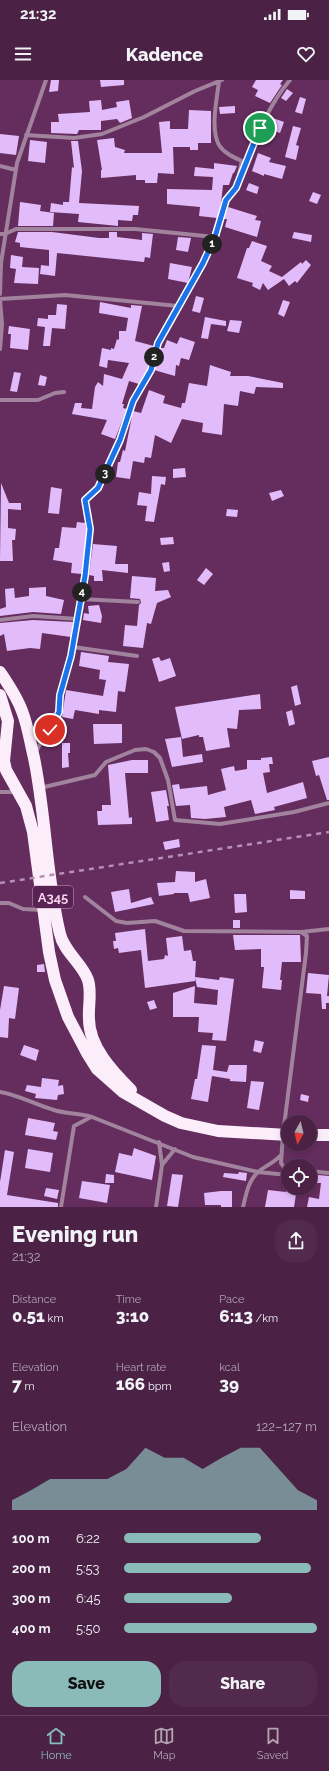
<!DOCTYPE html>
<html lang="en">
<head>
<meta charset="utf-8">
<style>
  body { margin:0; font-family:Raleway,sans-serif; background:#522a4d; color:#f1f3f6; height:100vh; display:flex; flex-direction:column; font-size:15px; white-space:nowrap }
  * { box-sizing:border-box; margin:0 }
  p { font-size:13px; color:#b2a4b3 }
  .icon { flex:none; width:22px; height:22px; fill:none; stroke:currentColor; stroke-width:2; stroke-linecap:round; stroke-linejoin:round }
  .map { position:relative; height:1127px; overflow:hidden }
  .sheet { display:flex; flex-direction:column; background:#4b2246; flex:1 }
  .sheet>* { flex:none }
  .needle { width:26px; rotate:188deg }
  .tools { position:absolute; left:281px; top:1035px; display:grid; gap:8px }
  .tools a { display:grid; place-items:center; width:36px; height:36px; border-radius:50%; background:#4b2246; box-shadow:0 2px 6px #0003,0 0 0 1px #623f5f; font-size:20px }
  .pin { position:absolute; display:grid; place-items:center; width:34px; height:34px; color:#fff; margin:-17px; border:2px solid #fff; border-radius:50%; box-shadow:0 1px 4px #0007 }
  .km { position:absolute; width:20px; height:20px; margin:-10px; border-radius:50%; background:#222; color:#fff; font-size:11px; line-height:20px; text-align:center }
  .round { display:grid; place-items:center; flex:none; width:42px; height:42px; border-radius:16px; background:#522a4d }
  .summary { display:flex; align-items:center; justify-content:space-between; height:68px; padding:0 12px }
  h1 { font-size:22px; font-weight:800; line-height:30px }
  .figures { display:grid; grid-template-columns:repeat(3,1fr); gap:6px; height:68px; padding:4px 12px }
  .figures div { display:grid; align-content:center }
  .figures b { font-size:17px; font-weight:800 }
  .figures small { font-size:11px; font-weight:400 }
  .figures p { font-size:11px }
  .chart { height:112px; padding:8px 12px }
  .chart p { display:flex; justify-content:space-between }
  .chart svg { width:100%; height:72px; margin-top:4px; fill:#8bbbb9; opacity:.7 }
  .action { display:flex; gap:8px; margin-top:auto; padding:8px 12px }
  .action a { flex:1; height:46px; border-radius:16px; background:#8bbbb9; color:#111; font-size:16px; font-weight:800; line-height:46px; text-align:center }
  .action a+a { background:#522a4d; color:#f1f3f6 }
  ul { padding:0 12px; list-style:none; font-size:13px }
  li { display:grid; grid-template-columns:64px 48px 1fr; align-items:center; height:30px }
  li i { height:10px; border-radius:5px; background:#8bbbb9 }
  .status { display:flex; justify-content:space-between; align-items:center; height:28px; padding:0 20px; background:#4b2246; direction:ltr }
  .status svg { height:11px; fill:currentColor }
  header { display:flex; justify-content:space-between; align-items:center; height:52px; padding:0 12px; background:#4b2246; font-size:18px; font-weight:800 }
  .dock { display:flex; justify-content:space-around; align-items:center; height:56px; border-top:1px solid #623f5f; background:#4b2246; font-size:11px; color:#b2a4b3 }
  .dock a { display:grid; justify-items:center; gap:2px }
  .dock .on { color:#8bbbb9 }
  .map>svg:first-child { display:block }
  .building { fill:#e2bcfa }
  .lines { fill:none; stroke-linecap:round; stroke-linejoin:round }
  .street { stroke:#a2839d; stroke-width:4 }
  .highway { stroke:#fcedfa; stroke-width:12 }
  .rail { stroke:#b88eb3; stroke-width:2.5; stroke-dasharray:5 5; stroke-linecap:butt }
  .route-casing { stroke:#fff; stroke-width:8 }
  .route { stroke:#1a73e8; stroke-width:5 }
  .labels { text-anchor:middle; stroke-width:4; stroke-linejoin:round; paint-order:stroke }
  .shield { fill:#582253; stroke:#c59ec0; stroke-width:1 }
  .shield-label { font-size:13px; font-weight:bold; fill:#f4d3ef }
</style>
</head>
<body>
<div class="status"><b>21:32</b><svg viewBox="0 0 49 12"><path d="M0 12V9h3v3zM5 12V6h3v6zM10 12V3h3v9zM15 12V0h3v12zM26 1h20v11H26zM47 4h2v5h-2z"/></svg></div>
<header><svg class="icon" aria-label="menu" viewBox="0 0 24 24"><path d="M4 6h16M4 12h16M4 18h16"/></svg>Kadence<svg class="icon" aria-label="heart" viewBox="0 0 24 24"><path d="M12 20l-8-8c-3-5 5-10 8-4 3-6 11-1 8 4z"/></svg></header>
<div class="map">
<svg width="329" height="1127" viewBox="0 0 329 1127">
  <rect width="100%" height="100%" fill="#642d5e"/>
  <!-- building -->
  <path class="building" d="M51 0H59L58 11 49 12Z
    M100 0H124V5L101 7Z
    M256 0H283L280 4 282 5 270 23 255 16 258 10 252 7Z
    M287 9 293 13 286 21 281 18Z
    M300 17 306 19 302 34 295 32Z
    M101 20 102 30 117 27 116 22 129 20 132 38 120 43 117 39 101 41V50H79L77 54 51 53V42H59L58 34 90 32 89 21Z
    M235 26V33L220 34 219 27Z
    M189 30 211 31V63H198V70H190V67H173L174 94 158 93 157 103H145V100H136V95L101 98V90H102L97 60 114 58 115 67 125 70 124 73H162L159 42 170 41V49H188Z
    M270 37 284 42 280 53 266 48Z
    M293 46 301 48 296 65 299 66 296 80 285 77Z
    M0 54 19 56 16 75 0 73Z
    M30 60 47 62 45 83 28 81Z
    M71 61H78L82 91 79 123 139 126 138 135H133L132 141 118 140V146L78 142 79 134 50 132 51 123 63 125V122H69L72 87 74 88Z
    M258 73 271 78 269 82 286 86 282 99 264 94V96L252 91Z
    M214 83 237 86 234 93H233L229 105H223L221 124 217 138 199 136 200 127 167 124V109L212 110 213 97 194 96 195 87 214 89Z
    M249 103 259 107 257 114 246 110Z
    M313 112 321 115 317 124 309 121Z
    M20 122 41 125 40 131 54 133 53 146H18Z
    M228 127 257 136 255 140 261 141 257 157 225 147 227 139H224Z
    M18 152H52L99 158H109V152H117V157L142 160V153L153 154 150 178 145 177 144 182 57 173 55 196 40 194 41 185 49 186V170L20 167V163L15 162Z
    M294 152 312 155 311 162 292 158Z
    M178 157 191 158 188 172 176 170Z
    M252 161 267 166 261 181 272 186 269 191 282 197 301 182 302 184 306 180 311 185 297 203 295 201 289 206 284 199 268 210 263 203 260 210 252 206 253 203 237 198 247 168H249Z
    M11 175 23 177 22 187 39 188 38 204 14 203 16 189 10 188Z
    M170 183 192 187 188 203 168 199Z
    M196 216 204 218 200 233 192 231Z
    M283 220 290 222 284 237 278 234Z
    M100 222 131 228V225L142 226 135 261 154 266 148 288 139 304 129 301 122 324H124L123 328 127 329 115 359 101 354 107 340 72 334 75 323H82L81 328 92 329 95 307 98 302 103 306 104 294 122 299 129 283 108 280 107 288 99 286 102 268 111 270V268L114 269 117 259 119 260V251H126L128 238 99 233Z
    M57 224 67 225 65 249 52 248 50 266H43L45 247 37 246 38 238 48 239V235H56Z
    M205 237 226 241V246L211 244 208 259 201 258Z
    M230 240 242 241 239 253 227 251Z
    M9 246 30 249 28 270 10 268 11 254H8Z
    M180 257 195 262 189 280 181 278 179 286 176 285 175 296 154 290 160 268H164L167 260 177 264Z
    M210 285 231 292 230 296H248L283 303V308L256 307 254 314 240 311 238 326 224 324 222 355 202 352 203 343 182 339 171 363 155 355 151 378 145 377 144 383 133 381 130 399 116 397 118 382H120L123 370 125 371 133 331 141 333 149 310 165 316 163 323 181 328 182 323H185L189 303 207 306Z
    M14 292 21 293 17 312 10 311Z
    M40 295 47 297 45 306 38 305Z
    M185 388 186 397 173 398V389Z
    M152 396 166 397 165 405 161 404 154 442 145 441 147 426 137 425 139 412 151 414Z
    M1 403 9 423H21V430L8 429V448L16 449 15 460H12L13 481H0Z
    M51 407 62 409 59 434 48 433Z
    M281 410 284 416 272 421 269 413Z
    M227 429 238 430 237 437 226 436Z
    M77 442 85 443 86 449V472L82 494 71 493 72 483 53 480 55 468H59L62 447 76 448Z
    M173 457 174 464 161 465 160 458Z
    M93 464 117 466 115 484H128V493L102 490 103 501H94V496L89 495Z
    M169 482 170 491 164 492 162 483Z
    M206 488 213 494 204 505 197 500Z
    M132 496 156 498 155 511 168 510 171 517 157 523 151 544 147 543 143 568 123 566 125 545 137 546 139 525 141 523 140 519 130 518Z
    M46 507V516L64 520 61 534 33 532 0 536V529L6 527 5 509 14 508 15 518 29 516V508Z
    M99 525 102 536 101 543 83 540 84 533 89 534 88 526Z
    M33 540 73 542 71 557 42 553 40 569 30 568 7 571 4 554 0 556V543Z
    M81 572 109 576 108 582 129 584 125 612 118 611 116 632 99 630V634L75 630 73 639 62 637 66 610 103 616 106 600 99 599 100 590 79 586Z
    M159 577 161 581 170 578 176 596 159 602 152 579Z
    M297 605 301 624 295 626 291 607Z
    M260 614 261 629 239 630 237 649 227 648 230 667 206 671 203 657H199V655L182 659 175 627Z
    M292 630 295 644 289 646 286 632Z
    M93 644H122V663L94 664Z
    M181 657 183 677 202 674 203 682 172 687 165 659Z
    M62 663H70V673H68L69 687 62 688Z
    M272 677 273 684H269L270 692 263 693 267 713 303 702 307 718 274 727 275 730 255 734 251 720 224 727 226 737 205 739 191 738 190 725 176 726 172 705 179 704 180 709 207 706 208 715 226 710 221 689 234 686 235 691 247 689V680H261V678Z
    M329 677V720H327L319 695 316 696 312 681Z
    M132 680H148V693H125L129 738 132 737V744L98 745 97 731H102V725H111L108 685Z
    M166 710 169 726H167L169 740 156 742 151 712Z
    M179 759 180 767 165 770 163 762Z
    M176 791 195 792V802L206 799 210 818 190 822 188 813H174V814L159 816 157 803 175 802Z
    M129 809 131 823 151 817 154 824 115 832 111 812Z
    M290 810 305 811V819H290Z
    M234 814H246L247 832 235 833Z
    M233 840H240V848H233Z
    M145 849 148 881 164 879 165 875 168 876 166 858 182 856 184 871 191 870 193 881H196L195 897 219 900 220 897 234 899 226 961 212 960 213 953 198 952 199 937H173V913L195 906 194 923 217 925 218 910 197 907 195 898V901L145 908 141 870 119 873 118 868 114 869 113 861H116L115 853Z
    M233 855H300L301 882H282L280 900H282L281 910 262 908 264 887H261V869L235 870Z
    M44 884 45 892H37V885Z
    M308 893 329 895 327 916H329V923H326V929H322L321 914 306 913Z
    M4 906 19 908 15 939 9 938 8 958 0 957V930Z
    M154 920 157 928 150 930 147 922Z
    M255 960 264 962 261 973 253 971Z
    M24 965 39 970 36 981 20 975Z
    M202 965 216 966 213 990 227 992 229 985H247L246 1002 230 1001V999L212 996 208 1022 191 1019 195 999H197Z
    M42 998 59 1000 58 1006 63 1005 64 1014 58 1015 57 1020 35 1018 36 1014 25 1011 27 1005 41 1007Z
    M251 1001 264 1002 259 1030 247 1028Z
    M301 1014 309 1016 308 1022 300 1020Z
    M28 1038 55 1043 53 1051 58 1052 56 1060 25 1055Z
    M134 1068 156 1076 152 1100 115 1092 119 1073 132 1076Z
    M28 1069 53 1073 50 1092 25 1088Z
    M5 1070 14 1072 7 1115 58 1123V1127H0V1102Z
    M239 1092 247 1093 246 1101 223 1097 224 1093 238 1094Z
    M106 1094 114 1095V1103H105Z
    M172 1094 183 1095 178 1127 167 1126Z
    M318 1095 329 1096V1127H307L309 1117 319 1119 321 1103H317Z
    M82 1101 110 1105 107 1123 79 1118Z
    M46 1108 59 1110 57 1119 44 1116Z
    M287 1108H297L294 1127H265L268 1110 286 1112Z
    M221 1111H232V1127H221V1125H205L204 1113Z"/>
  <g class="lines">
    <!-- street -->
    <path class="street" d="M26 55 74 58 102 54 144 37 195 11 222 0
      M0 86 16 90
      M240 98C254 64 266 28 290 0
      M0 154H5L16 149H135L215 157
      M0 214 1 183 17 83 46 0
      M0 219 65 215 178 226
      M0 220 2 244 0 269
      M0 320H38L55 313 64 312
      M81 519 138 522
      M0 540 33 536 78 539
      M73 567 137 576
      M35 673 59 632V615L71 576 89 472 90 449 85 420 98 408 120 360 133 321 151 289 158 263 203 183 215 157 226 120 236 108 242 81C233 77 224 73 219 65 210 49 217 19 219 1
      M40 708 95 695 106 682 135 670 146 669 154 672 160 678 168 700 175 740 220 744 294 732 329 723
      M0 712H16
      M85 817 116 841 127 843 155 841 184 851 301 852 329 849
      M0 823H9L23 829 42 830
      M0 1012C19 1015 36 1025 54 1030 66 1034 79 1033 92 1037L193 1077 258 1092 288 1095
      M162 1085 175 1069
      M310 1091 329 1093
      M288 1093 281 1083 283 1054 306 873 307 856 301 852
      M61 1127 74 1046 91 1037
      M156 1127 162 1085 159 1062
      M243 1127C246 1115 248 1101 258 1092 265 1086 274 1083 281 1075"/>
    <!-- highway -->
    <path class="highway" d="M0 592C8 604 17 617 22 631 28 646 30 662 34 678 46 736 46 796 60 854 64 872 82 883 88 900 92 913 88 926 89 939 89 967 113 992 131 1010
      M0 615 8 641 4 681 6 690 26 726 33 752 49 872 55 900 68 937 87 973 97 989 123 1012 165 1036 181 1043 218 1051 288 1055
      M310 1055H329"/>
    <!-- rail -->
    <path class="rail" d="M0 803 329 752"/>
  </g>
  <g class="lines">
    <!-- route casing -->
    <g class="route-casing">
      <path id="route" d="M50 650 59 632 60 615 71 576 85 496 90 449 85 420 98 408 120 360 133 321 151 290 158 263 203 183 215 157 226 120 236 108 260 48"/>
    </g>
    <!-- route -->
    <use href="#route" class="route"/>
  </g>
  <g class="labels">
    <!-- shield labels -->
    <rect class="shield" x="33" y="806" width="40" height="22" rx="3"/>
    <g class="shield-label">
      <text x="53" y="822">A345</text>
    </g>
  </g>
</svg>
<div class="tools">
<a><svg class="needle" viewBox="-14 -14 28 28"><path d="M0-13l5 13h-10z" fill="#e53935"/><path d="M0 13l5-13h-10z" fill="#b2a4b3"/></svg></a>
<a><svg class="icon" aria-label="locate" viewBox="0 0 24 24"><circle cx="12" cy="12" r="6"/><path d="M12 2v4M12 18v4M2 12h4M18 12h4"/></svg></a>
</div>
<div class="pin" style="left:260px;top:48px;background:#1e9e55"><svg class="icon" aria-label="arrive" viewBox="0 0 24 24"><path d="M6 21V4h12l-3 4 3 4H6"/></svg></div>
<div class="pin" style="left:50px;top:650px;background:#d93025"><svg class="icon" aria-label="check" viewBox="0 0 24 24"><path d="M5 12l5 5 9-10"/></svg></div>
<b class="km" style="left:212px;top:164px">1</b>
<b class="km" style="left:154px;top:277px">2</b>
<b class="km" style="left:105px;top:394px">3</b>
<b class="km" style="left:82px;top:512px">4</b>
</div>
<section class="sheet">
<div class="summary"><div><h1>Evening run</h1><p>21:32</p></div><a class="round"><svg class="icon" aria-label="share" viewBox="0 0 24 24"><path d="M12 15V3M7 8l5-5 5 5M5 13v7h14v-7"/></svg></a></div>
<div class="figures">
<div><p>Distance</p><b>0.51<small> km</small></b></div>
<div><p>Time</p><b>3:10</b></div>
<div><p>Pace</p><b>6:13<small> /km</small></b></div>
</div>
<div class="figures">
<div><p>Elevation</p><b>7<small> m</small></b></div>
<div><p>Heart rate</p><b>166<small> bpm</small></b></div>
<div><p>kcal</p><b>39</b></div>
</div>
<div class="chart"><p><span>Elevation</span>122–127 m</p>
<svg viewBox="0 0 160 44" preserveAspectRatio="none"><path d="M0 44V38L10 32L20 25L30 25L40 25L50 25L60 19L70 6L80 12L90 12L100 19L110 12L120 6L130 6L140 19L150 32L160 38V44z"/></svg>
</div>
<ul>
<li><b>100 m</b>6:22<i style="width:71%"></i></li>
<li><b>200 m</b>5:53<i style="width:97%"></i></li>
<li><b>300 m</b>6:45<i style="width:56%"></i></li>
<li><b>400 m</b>5:50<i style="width:100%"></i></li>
</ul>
<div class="action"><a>Save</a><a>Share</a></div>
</section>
<nav class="dock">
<a class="on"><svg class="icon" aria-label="home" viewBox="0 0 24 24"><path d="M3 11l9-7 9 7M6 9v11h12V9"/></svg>Home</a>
<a><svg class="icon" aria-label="map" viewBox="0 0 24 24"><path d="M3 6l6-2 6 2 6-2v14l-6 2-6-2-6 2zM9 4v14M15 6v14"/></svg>Map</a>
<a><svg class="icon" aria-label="saved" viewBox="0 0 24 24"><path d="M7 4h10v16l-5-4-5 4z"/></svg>Saved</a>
</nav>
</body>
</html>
